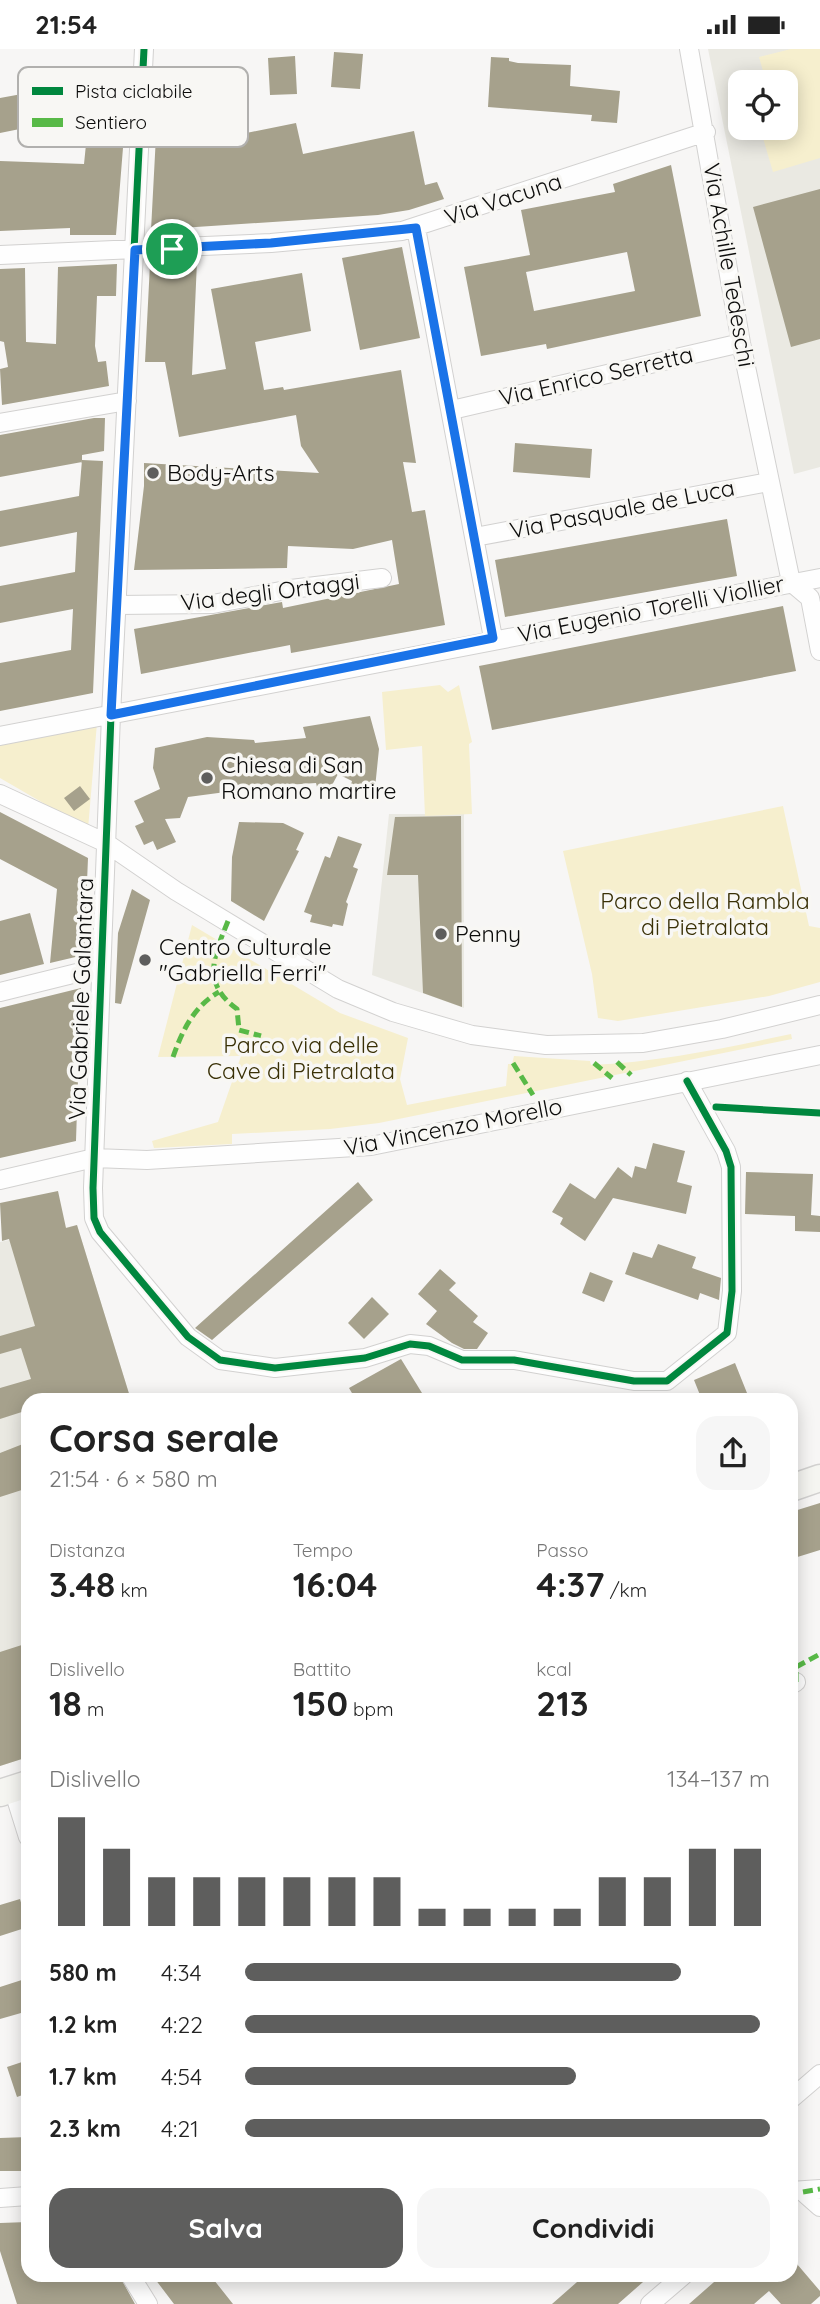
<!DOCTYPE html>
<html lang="it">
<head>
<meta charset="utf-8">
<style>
  body { margin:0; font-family:Quicksand,sans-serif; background:#f6f6f6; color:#222; height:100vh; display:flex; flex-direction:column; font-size:26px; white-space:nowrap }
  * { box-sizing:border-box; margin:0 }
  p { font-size:23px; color:#767676 }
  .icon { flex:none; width:38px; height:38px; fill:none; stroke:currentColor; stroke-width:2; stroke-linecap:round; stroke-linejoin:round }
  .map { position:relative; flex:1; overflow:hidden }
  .panel { position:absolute; left:21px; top:1344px; width:777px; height:889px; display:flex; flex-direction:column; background:#fff; border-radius:21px; box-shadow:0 4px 18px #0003 }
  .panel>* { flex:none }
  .fabs { position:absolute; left:728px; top:21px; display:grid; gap:14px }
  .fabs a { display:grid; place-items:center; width:70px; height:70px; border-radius:14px; background:#fff; box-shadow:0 4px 18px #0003; font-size:35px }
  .pin { position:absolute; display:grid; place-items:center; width:60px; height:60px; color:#fff; margin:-30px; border:4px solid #fff; border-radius:50%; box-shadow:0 2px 7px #0007 }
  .round { display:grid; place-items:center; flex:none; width:74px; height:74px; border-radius:21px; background:#f6f6f6 }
  .summary { display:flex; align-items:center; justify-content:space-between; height:119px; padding:0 28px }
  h1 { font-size:38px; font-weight:700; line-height:52px }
  .figures { display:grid; grid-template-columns:repeat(3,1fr); gap:10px; height:119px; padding:7px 28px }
  .figures div { display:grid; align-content:center }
  .figures b { font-size:35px; font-weight:700 }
  .figures small { font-size:19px; font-weight:400 }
  .figures p { font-size:19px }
  .chart { height:196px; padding:14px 28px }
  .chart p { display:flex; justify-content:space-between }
  .chart svg { width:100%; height:126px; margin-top:7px; stroke:#5e5e5d; stroke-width:6 }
  .primary-button { display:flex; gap:14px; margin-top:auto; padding:14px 28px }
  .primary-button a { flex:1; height:80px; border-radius:21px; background:#5e5e5d; color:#fff; font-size:28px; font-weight:700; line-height:80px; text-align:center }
  .primary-button a+a { background:#f6f6f6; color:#222 }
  ul { padding:0 28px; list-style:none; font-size:23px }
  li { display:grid; grid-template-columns:112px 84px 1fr; align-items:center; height:52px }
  li i { height:18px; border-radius:9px; background:#5e5e5d }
  .status { display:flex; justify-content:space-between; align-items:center; height:49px; padding:0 35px; background:#fff; direction:ltr }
  .status svg { height:19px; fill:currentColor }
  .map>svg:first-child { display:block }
  .built { fill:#eae9e2; fill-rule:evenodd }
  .green { fill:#f6efce }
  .building { fill:#a6a18c; fill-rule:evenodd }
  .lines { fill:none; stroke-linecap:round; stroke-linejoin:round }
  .street-casing { stroke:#d2d1d0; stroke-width:20 }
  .secondary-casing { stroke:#d2d1d0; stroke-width:29 }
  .street { stroke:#fefefe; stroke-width:18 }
  .secondary { stroke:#f5f5f1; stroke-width:26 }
  .quiet { stroke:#58b947; stroke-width:5; stroke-dasharray:10 5; stroke-linecap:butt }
  .cycleway-casing { stroke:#f8f7f4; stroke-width:11 }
  .cycleway { stroke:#00873e; stroke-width:7 }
  .route-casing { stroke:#fff; stroke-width:14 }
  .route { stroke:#1a73e8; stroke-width:9 }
  .poi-dot { fill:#5e5e5d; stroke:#f8f7f4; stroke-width:2.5 }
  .labels { text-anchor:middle; stroke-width:7; stroke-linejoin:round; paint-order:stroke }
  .street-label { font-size:23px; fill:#0c0c0b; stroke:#f8f7f4 }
  .poi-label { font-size:23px; fill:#0c0c0b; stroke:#f8f7f4; text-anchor:start }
  .park-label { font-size:23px; fill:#393006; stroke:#f8f7f4 }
  .key { fill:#f8f7f4; stroke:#b1b0ae; stroke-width:2 }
  .key-label { font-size:19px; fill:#0c0c0b }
</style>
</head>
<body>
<div class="status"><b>21:54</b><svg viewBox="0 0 49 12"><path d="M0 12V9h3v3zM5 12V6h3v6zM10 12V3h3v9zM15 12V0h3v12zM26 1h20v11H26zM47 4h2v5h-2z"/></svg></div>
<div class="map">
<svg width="820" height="2255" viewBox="0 0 820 2255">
  <rect width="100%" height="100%" fill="#f7f6f5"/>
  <!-- built -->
  <path class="built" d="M708 0H820V418L794 425ZM740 33H786V79H740Z
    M389 765H464V959L372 926Z
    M77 1176 131 1351H28V1708L0 1717V1193Z"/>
  <!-- green -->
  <path class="green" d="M791 0H820V109L773 123 760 79H786V33H766L759 8Z
    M440 636 448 643 459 636 472 693 469 695 472 765 425 767 422 697 386 701 382 643Z
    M97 674 88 780 0 729V695Z
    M783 757 809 877 820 879V933L769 947 618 972 598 969 592 925 563 802Z
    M192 876 340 964 408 989 400 1030 407 1056 506 1037 508 1015H512L514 1007 590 1012 591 1016C659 1013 724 999 791 985L792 990 379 1074 330 1080 232 1085V1095L154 1099 152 1092 218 1073 241 1007 158 1008Z"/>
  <!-- building -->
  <path class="building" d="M334 3 363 5 360 40 331 38Z
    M295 7 297 45 270 46 268 9Z
    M491 8 509 9V12L518 14 571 16 570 37 620 42 617 74 591 72 592 66 488 58Z
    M109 17 129 24 116 186H70V179L0 182V112L84 115 89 66H86L88 21Z
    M60 38 74 69 0 84V49Z
    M157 68 224 72 227 88 296 74 303 105 414 82 425 136 437 133 444 150 409 161 378 166 151 181Z
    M671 116 701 267 547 300 546 295 481 307 464 218 530 206 521 161 615 143 613 135ZM627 203 635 242 534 262 526 223Z
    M820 140V290L791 298 753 158Z
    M402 198 420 289 360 301 342 209Z
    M197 212 192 326 226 320 211 240 302 224 311 282 255 293 264 341 283 338 284 341 401 321 416 414 403 413 412 463 425 461 445 576 291 604 290 596 141 625 134 580 282 553 283 559 399 535 392 491 353 500 288 497 287 519 134 521 144 437V414L319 424 301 397 296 366 179 388 165 313H145L150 215Z
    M117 215 116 247H97L95 297 98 313 106 312 109 337 2 356 0 320 8 318 4 293 0 292V220L25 219 26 293 56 295 58 218Z
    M94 369H105L104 402 82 406V413L0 428V386Z
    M515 394 592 400 590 429 513 423Z
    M82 411 103 412 93 644 0 662V614L71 601 73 560 0 574V537L75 523 77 483 0 498V462L79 447Z
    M727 470 737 527 505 568 495 511Z
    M783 557 796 622 492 681 479 617Z
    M370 667 379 700 375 739H350L352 732 338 725 331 738H317L316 734 271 737 270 745H258L256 739 188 748 180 769 165 770 176 793 157 801 153 792 144 796 135 777 144 773 134 752 160 740 153 719 155 699 207 688 254 691 255 694 306 689 303 678Z
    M80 737 90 750 74 762 64 749Z
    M0 763 88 809 84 906 50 914 57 840 0 810Z
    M461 767 462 958 423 944 418 826H387L395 768Z
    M239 773 283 774 304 784 296 801 299 802 264 872 231 852 232 808Z
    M338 787 362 795 353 818 358 820 346 853 348 855 343 877 333 875 332 878 310 873 312 866 304 863 325 807 330 809Z
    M132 840 150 851 121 955 115 954 118 884Z
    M30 864 44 915 0 926V872Z
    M81 939 76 1092 0 1109V959Z
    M653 1094 685 1102 677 1133 692 1137 686 1165 613 1149 585 1192 560 1175 563 1169 552 1163 570 1134 595 1150 618 1118 632 1129 635 1117 646 1120Z
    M746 1123 813 1125 811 1166 820 1167V1183L795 1182V1167L745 1165Z
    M358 1133 373 1151 212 1291 195 1279Z
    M58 1142 66 1179 77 1176 131 1351H28V1361L0 1370V1339L31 1330 21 1299 0 1305V1287L35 1277 9 1190 2 1192 0 1154Z
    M658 1195 696 1208 692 1219 721 1229 719 1251 700 1244 698 1251 625 1225 633 1203 652 1209Z
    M440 1220 456 1234 449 1241 478 1267 473 1273 488 1284 477 1300H464L452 1294 426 1275 437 1262 418 1245Z
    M590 1223 613 1232 604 1253 582 1244Z
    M372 1248 389 1265 364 1290 348 1274Z
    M401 1310 422 1344 410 1351H356L349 1339Z
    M735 1314 747 1344 729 1351H717L715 1346 702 1351 694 1331Z
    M28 1393V1439L0 1448V1404Z
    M820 1454V1501L791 1510V1463Z
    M28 1594V1708L0 1717V1603Z
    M20 1850 28 1878 0 1887V1856Z
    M28 1929V1962L0 1970V1938Z
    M28 2011V2044L17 2048 7 2018Z
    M28 2088V2122H0V2089Z
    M28 2173V2226H119L135 2255H17L0 2202V2174Z
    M791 2208 820 2242V2247L811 2255H781L769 2242 754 2255H689L722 2226H791Z
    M152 2226H210L233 2255H174Z
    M585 2226H651L618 2255H552Z"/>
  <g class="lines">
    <!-- street casing -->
    <g class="street-casing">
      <path id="street" d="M144 0 111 666 93 1139 94 1169 100 1183 188 1288 220 1311 275 1319 365 1309 410 1295 429 1297 462 1311H514L634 1332H667L727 1284 732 1242 731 1118 726 1102 687 1032
        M689 0 741 294 791 533
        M416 179 493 589
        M0 206 271 194 402 182 706 83
        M452 361 741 294
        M0 374 127 352
        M475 488 769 433
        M791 533 810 549 820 602
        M117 556 213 555 291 540 382 529
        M0 687 820 529
        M0 745 106 794 176 842 338 940 393 963 472 986 546 996 643 994 722 980 820 956
        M0 943 101 918
        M0 1131 94 1109 147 1111 371 1097 820 1006
        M791 1636 796 1633
        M13 1740 28 1788
        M791 2050 820 2025
        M791 2142 820 2140
        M803 2143 820 2158
        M0 2149 28 2147
        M130 2226 148 2255
        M650 2255 684 2226"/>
    </g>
    <!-- secondary casing -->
    <g class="secondary-casing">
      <path id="secondary" d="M791 1439 820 1429
        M0 1744 28 1735"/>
    </g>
    <!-- street -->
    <use href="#street" class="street"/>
    <!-- secondary -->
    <use href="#secondary" class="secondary"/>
    <!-- quiet -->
    <path class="quiet" d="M228 872C214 907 201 934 237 960L239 981 261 987
      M173 1008C182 982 194 957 219 943
      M617 1013 631 1026
      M513 1014 533 1046
      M594 1014 612 1029
      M796 1633V1618L820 1605
      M803 2143 820 2140"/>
    <!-- cycleway casing -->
    <g class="cycleway-casing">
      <path id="cycleway" d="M144 0 111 666 93 1139 94 1169 100 1183 188 1288 220 1311 275 1319 365 1309 410 1295 429 1297 462 1311H514L634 1332H667L727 1284 732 1242 731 1118 726 1102 687 1032
        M716 1058 820 1064"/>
    </g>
    <!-- cycleway -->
    <use href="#cycleway" class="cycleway"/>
  </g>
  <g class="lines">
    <!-- route casing -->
    <g class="route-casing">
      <path id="route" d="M416 179 493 589 111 666 135 201 271 194Z"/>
    </g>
    <!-- route -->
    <use href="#route" class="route"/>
  </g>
  <!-- markers -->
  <g class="poi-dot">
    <circle cx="153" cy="424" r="7"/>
    <circle cx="207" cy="729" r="7"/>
    <circle cx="441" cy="885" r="7"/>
    <circle cx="145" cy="911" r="7"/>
  </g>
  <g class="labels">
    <!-- street labels -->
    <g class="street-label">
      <text transform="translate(503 150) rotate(-18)" y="8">Via Vacuna</text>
      <text transform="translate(729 216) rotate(80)" y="8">Via Achille Tedeschi</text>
      <text transform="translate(596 327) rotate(-13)" y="8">Via Enrico Serretta</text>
      <text transform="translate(622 460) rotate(-11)" y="8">Via Pasquale de Luca</text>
      <text transform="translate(270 543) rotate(-7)" y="8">Via degli Ortaggi</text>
      <text transform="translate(651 560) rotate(-11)" y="8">Via Eugenio Torelli Viollier</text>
      <text transform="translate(81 950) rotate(-88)" y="8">Via Gabriele Galantara</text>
      <text transform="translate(453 1078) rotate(-11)" y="8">Via Vincenzo Morello</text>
    </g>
    <!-- poi labels -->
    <g class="poi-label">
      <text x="167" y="432">Body-Arts</text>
      <text x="221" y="724">Chiesa di San<tspan x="221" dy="26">Romano martire</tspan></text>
      <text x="455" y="893">Penny</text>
      <text x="159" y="906">Centro Culturale<tspan x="159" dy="26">"Gabriella Ferri"</tspan></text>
    </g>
    <!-- park labels -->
    <g class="park-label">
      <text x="705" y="860">Parco della Rambla<tspan x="705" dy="26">di Pietralata</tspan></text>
      <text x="301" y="1004">Parco via delle<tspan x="301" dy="26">Cave di Pietralata</tspan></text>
    </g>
  </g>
  <!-- legend -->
  <rect x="18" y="18" width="230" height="80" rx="10" class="key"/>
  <rect x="32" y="38" width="31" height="8" fill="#00873e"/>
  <rect x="32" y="69" width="31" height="9" fill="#58b947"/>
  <g class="key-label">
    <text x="75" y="49">Pista ciclabile</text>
    <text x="75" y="80">Sentiero</text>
  </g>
</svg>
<div class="fabs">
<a><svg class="icon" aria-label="locate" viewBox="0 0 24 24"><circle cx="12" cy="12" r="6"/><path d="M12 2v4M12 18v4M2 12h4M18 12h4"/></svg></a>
</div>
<div class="pin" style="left:172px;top:200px;background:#1e9e55"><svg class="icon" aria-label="arrive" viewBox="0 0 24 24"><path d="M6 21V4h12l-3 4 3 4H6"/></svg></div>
<section class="panel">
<div class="summary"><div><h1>Corsa serale</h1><p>21:54 · 6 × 580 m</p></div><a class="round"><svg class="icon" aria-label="share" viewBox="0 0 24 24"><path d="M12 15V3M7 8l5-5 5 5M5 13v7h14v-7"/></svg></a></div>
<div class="figures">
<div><p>Distanza</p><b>3.48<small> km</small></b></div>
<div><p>Tempo</p><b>16:04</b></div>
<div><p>Passo</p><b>4:37<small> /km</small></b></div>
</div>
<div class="figures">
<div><p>Dislivello</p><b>18<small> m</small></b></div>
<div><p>Battito</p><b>150<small> bpm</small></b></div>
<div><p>kcal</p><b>213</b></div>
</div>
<div class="chart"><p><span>Dislivello</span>134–137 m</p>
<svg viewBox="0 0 160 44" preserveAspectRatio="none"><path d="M5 44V6M15 44V17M25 44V27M35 44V27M45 44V27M55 44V27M65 44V27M75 44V27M85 44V38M95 44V38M105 44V38M115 44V38M125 44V27M135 44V27M145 44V17M155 44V17"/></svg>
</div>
<ul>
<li><b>580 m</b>4:34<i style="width:83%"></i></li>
<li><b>1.2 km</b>4:22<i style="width:98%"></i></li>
<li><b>1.7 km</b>4:54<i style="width:63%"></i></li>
<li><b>2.3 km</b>4:21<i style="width:100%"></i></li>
</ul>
<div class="primary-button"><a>Salva</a><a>Condividi</a></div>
</section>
</div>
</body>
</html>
